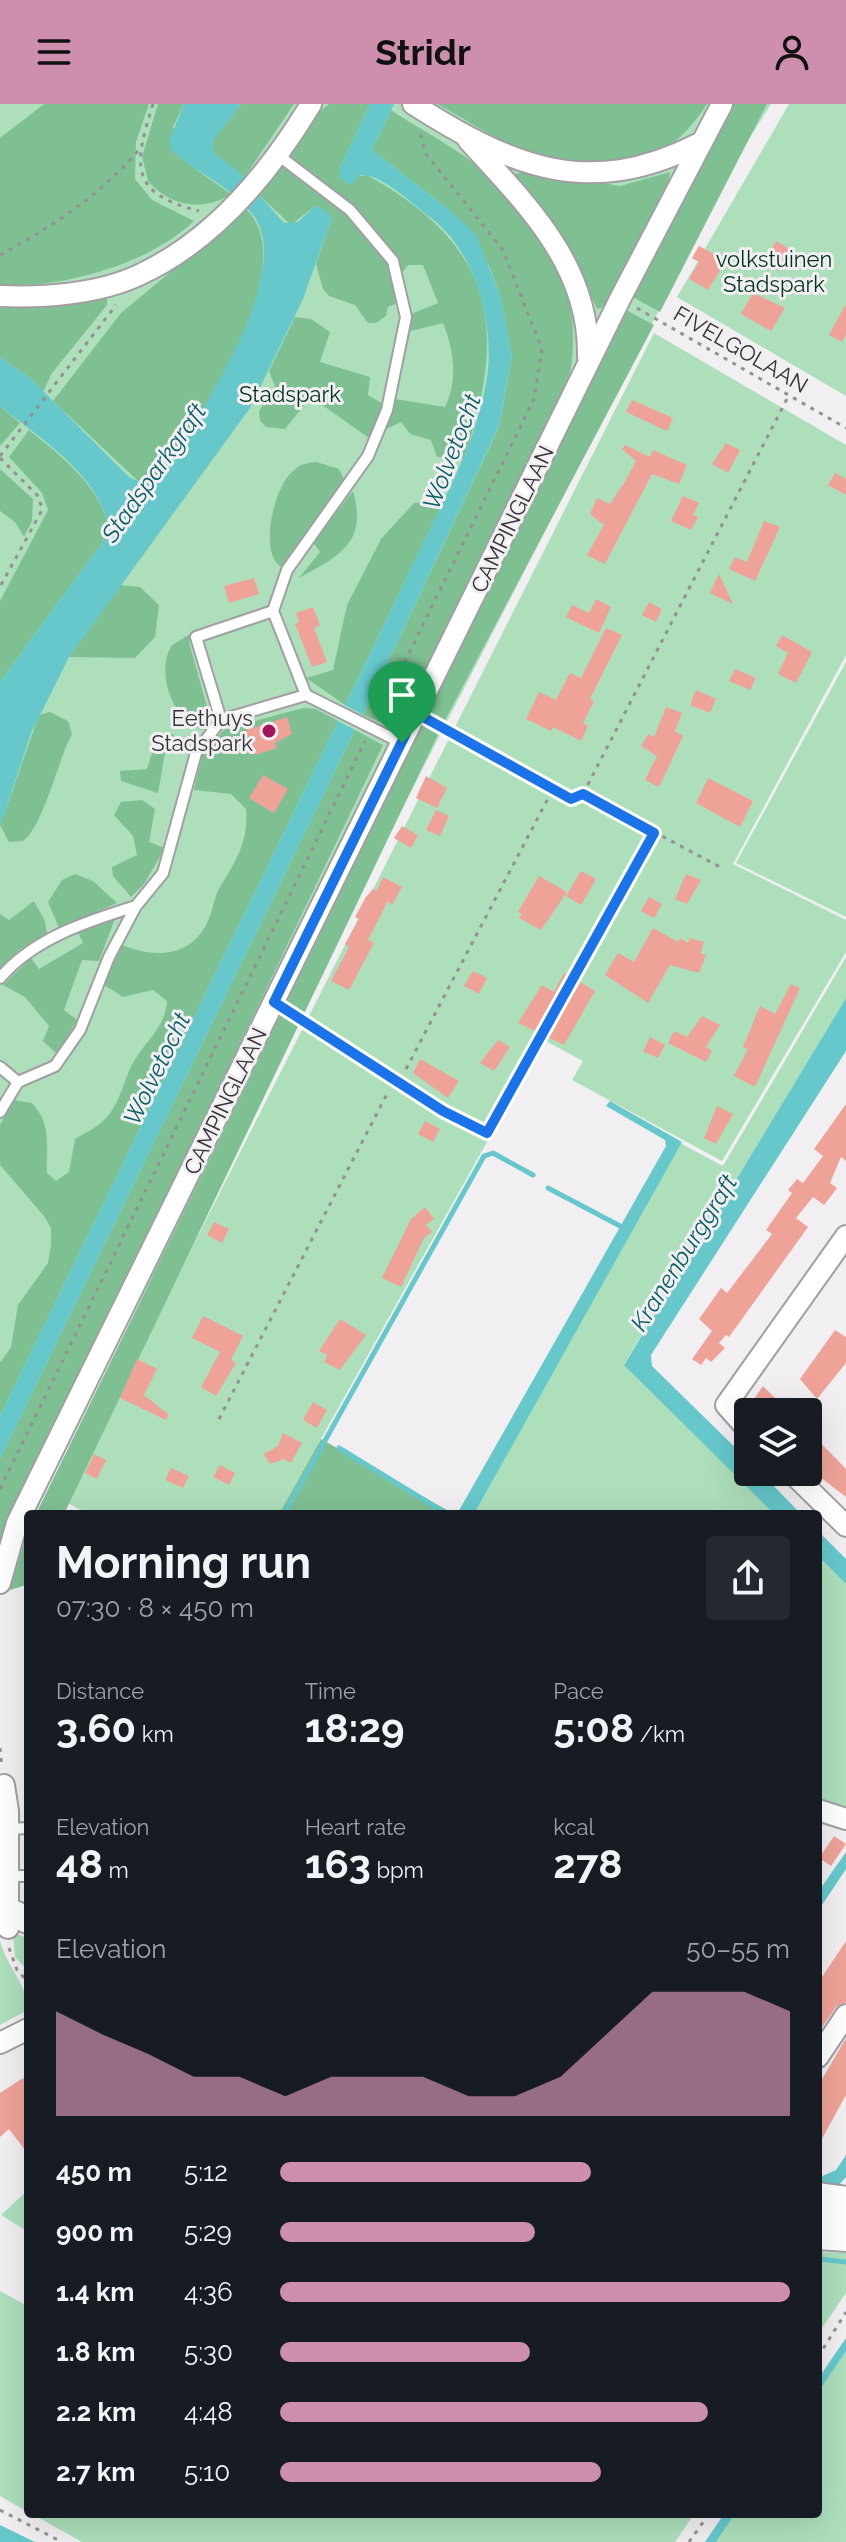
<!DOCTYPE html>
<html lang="en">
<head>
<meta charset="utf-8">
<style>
  body { margin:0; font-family:Raleway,sans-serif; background:#242831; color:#f1f3f6; height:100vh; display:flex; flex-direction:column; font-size:30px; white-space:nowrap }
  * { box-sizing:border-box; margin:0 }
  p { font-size:26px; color:#9ea1a6 }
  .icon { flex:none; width:44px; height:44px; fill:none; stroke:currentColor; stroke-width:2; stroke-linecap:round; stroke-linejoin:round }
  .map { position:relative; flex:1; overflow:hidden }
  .sheet { position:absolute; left:24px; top:1406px; width:798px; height:1008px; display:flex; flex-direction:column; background:#171b24; border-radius:8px; box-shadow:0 8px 32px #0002 }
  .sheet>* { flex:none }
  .buttons { position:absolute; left:734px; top:1294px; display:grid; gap:16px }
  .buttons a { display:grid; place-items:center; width:88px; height:88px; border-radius:8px; background:#171b24; box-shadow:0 8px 32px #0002; font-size:40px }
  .pin { position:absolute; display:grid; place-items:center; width:68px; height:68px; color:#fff; margin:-82px -34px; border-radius:50% 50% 50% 0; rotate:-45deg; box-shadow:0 0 8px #0007 }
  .pin .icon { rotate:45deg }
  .round { display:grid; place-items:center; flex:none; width:84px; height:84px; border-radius:8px; background:#242831 }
  .overview { display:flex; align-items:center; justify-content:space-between; height:136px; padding:0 32px }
  h1 { font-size:44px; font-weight:700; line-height:60px }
  .figures { display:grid; grid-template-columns:repeat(3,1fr); gap:12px; height:136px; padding:8px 32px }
  .figures div { display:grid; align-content:center }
  .figures b { font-size:40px; font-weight:700 }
  .figures small { font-size:22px; font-weight:400 }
  .figures p { font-size:22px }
  .chart { height:224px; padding:16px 32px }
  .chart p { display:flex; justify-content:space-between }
  .chart svg { width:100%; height:144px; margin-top:8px; fill:#ce8faf; opacity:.7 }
  ul { padding:0 32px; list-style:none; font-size:26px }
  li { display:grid; grid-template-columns:128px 96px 1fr; align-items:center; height:60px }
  li i { height:20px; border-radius:10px; background:#ce8faf }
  header { display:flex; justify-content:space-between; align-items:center; height:104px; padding:0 32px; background:#ce8faf; color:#111; font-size:36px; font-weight:700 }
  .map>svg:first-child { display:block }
  .green { fill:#addfbb }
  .forest { fill:#7fc093 }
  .water { fill:#66c8cb }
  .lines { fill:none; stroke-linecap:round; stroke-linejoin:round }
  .stream { stroke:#66c8cb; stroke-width:5 }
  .building { fill:#efa398 }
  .service-casing { stroke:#a29fa4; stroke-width:14 }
  .minor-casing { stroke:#a29fa4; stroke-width:24 }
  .tertiary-casing { stroke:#a29fa4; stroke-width:30 }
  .path { stroke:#939194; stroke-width:3; stroke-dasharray:4 6; stroke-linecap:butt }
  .service { stroke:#fff; stroke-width:10 }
  .minor { stroke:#fff; stroke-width:20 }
  .tertiary { stroke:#fff; stroke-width:26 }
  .route-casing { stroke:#fff; stroke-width:16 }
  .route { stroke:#1a73e8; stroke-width:10 }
  .poi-dot { fill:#a41559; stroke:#f2eff3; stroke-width:3 }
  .labels { text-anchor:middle; stroke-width:6; stroke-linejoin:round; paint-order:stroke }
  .park-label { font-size:22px; fill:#003418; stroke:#f2eff3 }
  .street-label { font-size:22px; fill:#343335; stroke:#f2eff3 }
  .poi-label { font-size:22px; fill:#343335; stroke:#f2eff3; text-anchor:end }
  .water-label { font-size:24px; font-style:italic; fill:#0a6164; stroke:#f2eff3 }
</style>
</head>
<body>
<header><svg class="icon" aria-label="menu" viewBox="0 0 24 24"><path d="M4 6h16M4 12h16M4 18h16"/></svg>Stridr<svg class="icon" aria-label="person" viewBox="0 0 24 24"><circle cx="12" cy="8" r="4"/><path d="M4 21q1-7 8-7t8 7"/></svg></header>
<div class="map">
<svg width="846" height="2438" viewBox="0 0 846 2438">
  <rect width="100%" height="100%" fill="#f2eff3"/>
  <!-- green -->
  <path class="green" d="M0 0H771L739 51 405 699 1 1457 0 1487Z
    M789 0H846V292L677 193Z
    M654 229 846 341V551L733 760 846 816V848L722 1057 572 976 583 957 544 936 279 1410H88L64 1397Z
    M846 558V813L736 759Z
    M846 853V894L624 1260 774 1410H474L678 1038 723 1062Z
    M818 1452 846 1480V1708L818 1699Z
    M13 1829 28 1834V1867L15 1853Z
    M0 1836C6 1862 28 1881 28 1906L0 1921Z
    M28 2086V2128L1 2111Z
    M818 2148 846 2149V2189L818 2230Z
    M0 2187 24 2200 28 2194V2408L0 2392Z
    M846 2247V2438H716L735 2410H818V2289Z
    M32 2410H694L675 2438H82Z"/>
  <!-- forest -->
  <path class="forest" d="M44 0H149L136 38 135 75 152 96 194 117C146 162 65 182 0 183V34Z
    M158 0H184L173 23 197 66 231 90C204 108 170 103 148 77L142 53Z
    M241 0H294L244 74 213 48 212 37Z
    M329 0H370L340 64V74L367 71C494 142 509 221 464 354L437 353 431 336 410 330 401 318 384 326 395 295 445 303C458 277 454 246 443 219L407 228 411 210 438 199 423 161H408L393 181 398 199 388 203 386 212 376 219H368L355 201 329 192 323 185 316 160 332 114 315 102 291 121 259 91 319 8Z
    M437 0H707C695 19 679 36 661 49 628 70 557 61 523 47 493 34 465 15 437 0Z
    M731 0H767L660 208 629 191Z
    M391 6C422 27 461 46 488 71 555 133 586 191 568 282L395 624 363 611 499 323 512 252 500 191 489 162 452 108 372 46Z
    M529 66 620 82 670 68 668 83 609 201 597 205C573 148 550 118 511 71Z
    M246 105C306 163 194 321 159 374L139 378 53 297 121 209Z
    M107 190V201L52 269 43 288 30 274 0 253V204L41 202Z
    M626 206 654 221 445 616 64 1410H36Z
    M295 213 311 215 330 228 320 258 370 273 368 291 383 300 369 334 318 298 305 300 285 325 266 323 260 317 259 307 275 282 269 267Z
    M0 302 20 319 0 342Z
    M29 326C61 352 105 385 109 429L0 578V497L48 406 42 389 9 353Z
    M316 358 339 365 346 379 283 464C257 452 274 382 293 367 300 360 307 359 316 358Z
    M0 365 33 395 32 417 24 433 15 418 0 407Z
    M353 387C368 439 339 452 299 474L320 448 313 438Z
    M445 395 345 601 306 574 333 566 347 501 381 435 414 399Z
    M120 481 140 483 159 501 155 533 135 554 69 553Z
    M193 528 189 538 211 617 202 626C172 615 156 570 171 542Z
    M303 604 316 605 338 617 0 1312V1259L11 1243 18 1201 48 1159 51 1142V1124L44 1112 0 1061V1021L14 996 32 999C52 1020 46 1043 47 1069L56 1077 69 1068 75 1035C86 1028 97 1024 106 1014 121 998 123 976 134 957 147 935 165 924 167 897L153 886 123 893 104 881 122 841C154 854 190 854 207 819 213 808 213 796 219 785 235 758 249 738 246 705L231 690 194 686 203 648 225 625Z
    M50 608 68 617 72 630C58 656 43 723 23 737L9 738 0 721 39 611Z
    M355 626 383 641 0 1441V1355Z
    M170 628 177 634 165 649 158 689 121 677 120 667 147 665 154 642Z
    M142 696 155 705 149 738 165 744 144 780 131 793 113 772 112 763 137 751 133 732 114 711 121 698Z
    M75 770 93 777 117 799 59 824 48 798 62 776Z
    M34 797 45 817 47 831 20 845 0 865V810L9 816Z
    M116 812 99 857 82 856 64 906 77 916 57 950 43 937 49 922 25 893 3 881 31 854 39 865 83 839 77 826Z
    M321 1335 454 1410H279Z
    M28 1426V1477L26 1481 10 1486Z"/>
  <!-- water -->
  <path class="water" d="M184 0H241L213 37V48L240 69 284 119 298 118 315 102 324 105 332 114 303 195 250 304 69 553 32 627 0 721V578L109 429C104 373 39 334 0 302V253L30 274 129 373C140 379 147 378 159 374 193 321 291 179 257 117 238 85 199 71 172 47L169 37Z
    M370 0H394L372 46 452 108 476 131 500 191 512 251 499 322 363 611 345 601C372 546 398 492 424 437 449 385 478 332 487 274 495 220 476 148 431 114 413 101 383 70 360 71L350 81 340 74V64Z
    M338 617 355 626 0 1355V1312Z
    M846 894V947L651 1251 652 1262 748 1356V1368H760L801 1410H774L624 1261Z
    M610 997 682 1038 474 1410H457L666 1042 665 1036 606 1002Z
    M818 1427 846 1455V1480L818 1452Z
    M846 1748V1765L818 1807V1788Z
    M846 2051V2073L838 2082 818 2080V2074L836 2066Z
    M846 2234V2247L818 2289V2275Z
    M724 2410H735L716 2438H705Z
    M0 2421 35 2438H0Z"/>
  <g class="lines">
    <!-- stream -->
    <path class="stream" d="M548 1084 622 1123
      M339 1344 447 1410
      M284 1410 484 1052 493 1049 533 1071
      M818 2155 846 2158"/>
  </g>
  <!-- building -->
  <path class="building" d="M776 137 790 145 778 167 764 160Z
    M699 142 716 151 714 155 723 161 708 186 689 175 699 158 692 154Z
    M753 189 785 204 771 227 741 210Z
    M846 200V230L842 238 829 231Z
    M632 296 673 314 667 327 626 308Z
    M726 339 740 346 728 369 712 360Z
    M625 341 650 353 653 346 687 361 679 380 652 370 605 460 587 451 604 421 590 410 597 394 610 400 626 376 636 357 622 345Z
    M835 369 846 375V391L828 381Z
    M683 392 699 399 693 411 698 413 691 426 671 417Z
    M764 417 780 423 755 477 729 465 735 453 747 458Z
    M719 470 733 500 710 489Z
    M254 474 259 490 229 499 224 482Z
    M596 495 611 503 599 529 566 513 572 501 589 509Z
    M649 498 662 505 656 518 642 511Z
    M313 503 320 521 314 524 327 558 312 563 295 520 299 518 296 509Z
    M606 524 622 531 590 595 594 597 583 619 588 622 581 637 553 623 551 627 526 615 539 588 556 596 570 569 581 574Z
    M782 531 812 548 796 579 778 570 788 549 776 542Z
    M735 565 756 574 750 586 729 577Z
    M696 586 716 595 710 609 690 601Z
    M666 603 682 609 675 627 683 632 659 683 645 676 657 652 641 642 648 630 654 633Z
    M287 613 292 630 275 639 277 644 255 651 246 626Z
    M263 671 288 685 274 709 249 694Z
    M426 672 447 684 437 704 416 694Z
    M708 674 753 697 740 723 696 699Z
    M436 706 449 712 440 732 426 726Z
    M402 722 418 731 411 744 394 734Z
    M581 767 596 775 581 801 566 792Z
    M686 770 701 776 687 800 675 795Z
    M539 772 567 788 541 826 519 814 522 810 518 808Z
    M383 773 402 783 392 801 388 797 368 836 374 839 349 886 331 877 349 843 345 840 359 815 355 813 366 793 373 785 376 787Z
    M649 793 662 800 654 814 641 807Z
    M653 824 678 838 680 834 688 839 690 834 704 838 700 849 706 851 699 869 670 861 648 899 605 871 618 849 634 858Z
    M473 867 487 874 479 890 464 882Z
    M564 869 595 887 564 941 518 919 542 881 554 888Z
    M791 880 800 884 755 983 734 972 748 945 743 943 760 902 775 910Z
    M702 912 720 921 706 943 712 947 706 958 668 939 674 927 687 933Z
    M650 933 665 941 658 954 643 947Z
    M498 936 510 943 494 967 480 959Z
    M420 955 459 977 448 994 413 969Z
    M846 1000V1057L841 1053 830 1079 837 1084 824 1101 813 1093 796 1114 808 1123 729 1233 726 1231 719 1239 725 1244 711 1258 706 1254 701 1261 692 1255 712 1227 699 1215 721 1184 727 1189 772 1130 766 1126 792 1089 788 1086 797 1075 803 1079 823 1052 814 1045Z
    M717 1002 733 1010 716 1040 704 1034Z
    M425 1017 440 1025 433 1038 418 1030Z
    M425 1103 434 1115 426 1121 432 1128 424 1134 401 1183 382 1174 411 1115Z
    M214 1118 229 1125 222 1139 207 1131Z
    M203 1212 243 1232 231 1256 236 1259 216 1292 201 1283 220 1248 192 1234Z
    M340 1215 366 1231 340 1266 324 1258 327 1251 319 1247Z
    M835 1226 846 1233V1259L817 1295 800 1275Z
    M137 1255 157 1265 144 1291 169 1311 166 1316 120 1294Z
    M763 1282 773 1292 790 1308H755L749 1302Z
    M313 1298 327 1306 317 1324 303 1316Z
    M808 1326 846 1365V1393L808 1364Z
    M283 1329 302 1339 291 1359 284 1355 270 1360 264 1350 278 1342Z
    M94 1350 106 1356 97 1375 85 1369Z
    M220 1361 235 1369 229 1381 213 1373Z
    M171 1364 189 1372 183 1384 165 1376Z
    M834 1732 846 1740 831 1762 819 1754Z
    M846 1837V1898L836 1903 819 1928 818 1879Z
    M846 1934V1991L818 2042V1982Z
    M23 1974 28 1982V2050L9 2025 0 2033V1989Z"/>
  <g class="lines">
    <!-- service casing -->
    <g class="service-casing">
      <path id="service" d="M306 591 402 639
        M221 616 306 591 273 507
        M0 874C34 834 88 817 136 802
        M274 898 443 1007 487 1029
        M0 963 18 978
        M0 1008 18 978 55 962 80 926 109 853 136 802 163 769 196 649 221 616 196 533 273 507 287 466 368 352 387 306 406 213 393 157 350 106 278 51
        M9 1725 28 1724
        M10 1772H28"/>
    </g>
    <!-- minor casing -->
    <g class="minor-casing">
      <path id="minor" d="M413 0C510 62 588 96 698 40
        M468 36C526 100 590 161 588 253
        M0 192C43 194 99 190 139 171 213 137 270 68 311 0
        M748 1326 726 1301 846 1132
        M791 1368 846 1422
        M0 1479 17 1419 620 195 722 0
        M4 1681 8 1707V1824
        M818 1706 846 1715
        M0 1939 28 1925
        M818 1953 846 1911
        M818 2135 846 2137"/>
    </g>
    <!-- tertiary casing -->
    <g class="tertiary-casing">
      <path id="tertiary" d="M0 1804 28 1816
        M818 2092 846 2096
        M818 2113 846 2117"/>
    </g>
    <!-- path -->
    <path class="path" d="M153 0C134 61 128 89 199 107
      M0 151C52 123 99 92 138 47
      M637 204 846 324
      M0 352 116 201
      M0 354 39 393 42 406 0 483
      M378 612 534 295 542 245 503 146 426 50 420 28
      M434 619 571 695 583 690 789 291
      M583 690 720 763
      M406 965 553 685
      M494 1016 654 729
      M219 1315 389 986
      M0 1385 365 637
      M0 1644 2 1664
      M9 1844 17 1866 28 1878
      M818 2253 846 2208
      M0 2406 62 2438
      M689 2438 709 2410"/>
    <!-- service -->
    <use href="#service" class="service"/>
    <!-- minor -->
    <use href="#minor" class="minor"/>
    <!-- tertiary -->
    <use href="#tertiary" class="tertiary"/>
  </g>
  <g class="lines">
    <!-- route casing -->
    <g class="route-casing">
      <path id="route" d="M416 609 571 695 583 690 654 729 487 1029 443 1007 274 898Z"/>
    </g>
    <!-- route -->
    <use href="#route" class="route"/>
  </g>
  <!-- markers -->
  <circle class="poi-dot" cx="269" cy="627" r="8"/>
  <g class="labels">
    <!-- park labels -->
    <g class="park-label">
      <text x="774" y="163">volkstuinen<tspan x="774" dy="25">Stadspark</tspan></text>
      <text x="290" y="298">Stadspark</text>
    </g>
    <!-- street labels -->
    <g class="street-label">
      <text transform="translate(741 245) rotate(30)" y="8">FIVELGOLAAN</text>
      <text transform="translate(512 415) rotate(-64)" y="8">CAMPINGLAAN</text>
      <text transform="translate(225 997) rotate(-64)" y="8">CAMPINGLAAN</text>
    </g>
    <!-- poi labels -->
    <g class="poi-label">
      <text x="253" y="622">Eethuys<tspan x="253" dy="25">Stadspark</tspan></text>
    </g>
    <!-- water labels -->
    <g class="water-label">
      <text transform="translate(452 348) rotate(-69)" y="8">Wolvetocht</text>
      <text transform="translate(154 369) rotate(-55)" y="8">Stadsparkgraft</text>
      <text transform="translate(157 965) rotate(-64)" y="8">Wolvetocht</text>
      <text transform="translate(684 1149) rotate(-58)" y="8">Kranenburggraft</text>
    </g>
  </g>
</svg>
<div class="buttons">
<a><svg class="icon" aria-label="layers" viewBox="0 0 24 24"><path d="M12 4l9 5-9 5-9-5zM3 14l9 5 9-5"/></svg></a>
</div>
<div class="pin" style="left:402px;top:639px;background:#1e9e55"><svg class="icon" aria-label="arrive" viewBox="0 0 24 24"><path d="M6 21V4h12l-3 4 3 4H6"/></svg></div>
<section class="sheet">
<div class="overview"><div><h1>Morning run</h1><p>07:30 · 8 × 450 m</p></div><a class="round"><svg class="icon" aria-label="share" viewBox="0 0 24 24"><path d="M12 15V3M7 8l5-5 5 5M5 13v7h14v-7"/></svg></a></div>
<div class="figures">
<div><p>Distance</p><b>3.60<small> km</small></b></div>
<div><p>Time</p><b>18:29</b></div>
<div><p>Pace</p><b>5:08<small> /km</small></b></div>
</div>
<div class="figures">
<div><p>Elevation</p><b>48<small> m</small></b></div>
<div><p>Heart rate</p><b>163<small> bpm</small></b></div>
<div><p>kcal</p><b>278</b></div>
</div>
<div class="chart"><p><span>Elevation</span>50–55 m</p>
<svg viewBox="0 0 160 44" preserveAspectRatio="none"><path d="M0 44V12L10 19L20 25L30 32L40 32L50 38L60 32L70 32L80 32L90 38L100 38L110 32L120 19L130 6L140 6L150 6L160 12V44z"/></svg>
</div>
<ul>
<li><b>450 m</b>5:12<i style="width:61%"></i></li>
<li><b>900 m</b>5:29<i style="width:50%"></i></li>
<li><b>1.4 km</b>4:36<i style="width:100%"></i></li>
<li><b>1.8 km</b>5:30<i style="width:49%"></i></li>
<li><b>2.2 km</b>4:48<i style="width:84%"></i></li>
<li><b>2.7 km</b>5:10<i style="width:63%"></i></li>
</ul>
</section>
</div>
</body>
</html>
